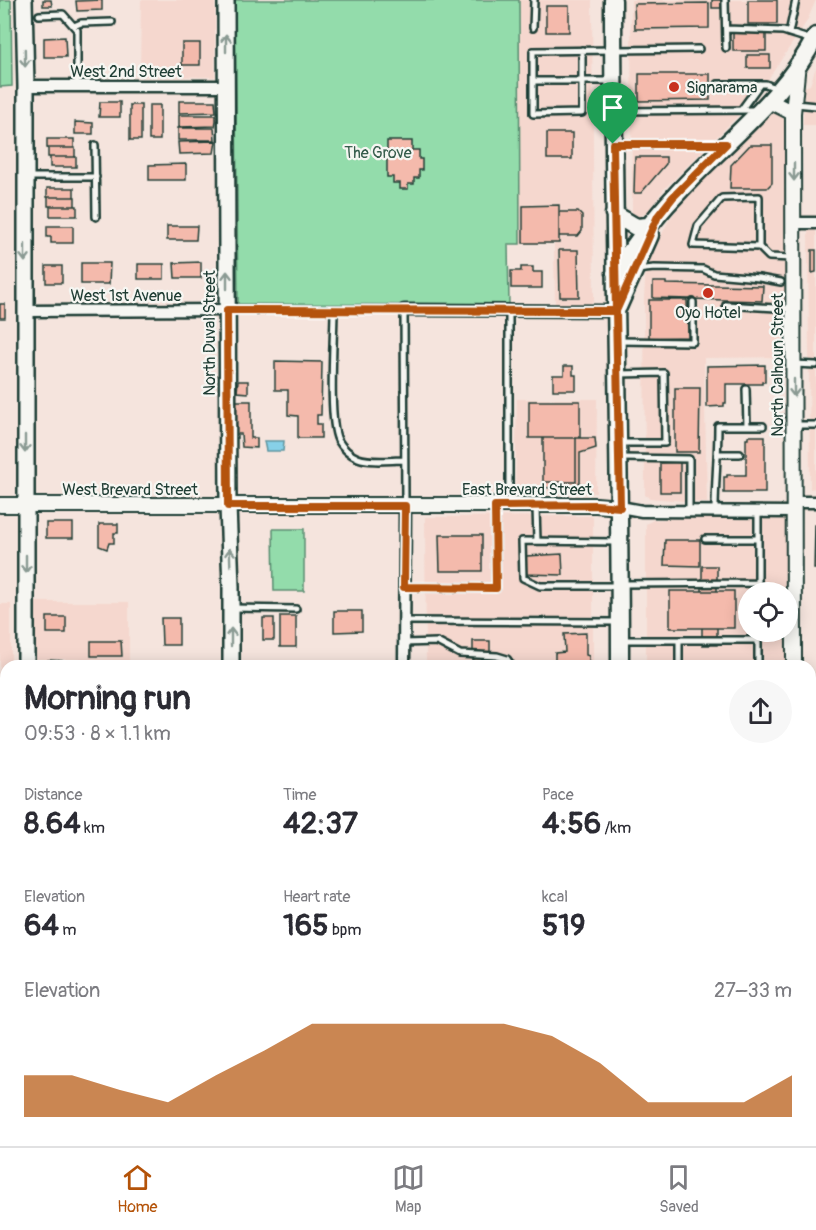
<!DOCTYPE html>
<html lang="en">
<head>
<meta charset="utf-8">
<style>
  body { margin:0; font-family:Pangolin,sans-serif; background:#f7f7f7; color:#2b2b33; height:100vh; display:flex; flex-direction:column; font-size:22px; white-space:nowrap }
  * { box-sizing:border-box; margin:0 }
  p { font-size:20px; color:#7c7c81 }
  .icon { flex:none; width:33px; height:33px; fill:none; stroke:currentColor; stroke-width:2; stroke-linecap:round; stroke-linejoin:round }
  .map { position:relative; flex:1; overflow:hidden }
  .panel { position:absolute; left:0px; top:660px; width:816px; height:486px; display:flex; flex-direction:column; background:#fff; border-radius:18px 18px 0 0; box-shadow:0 3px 15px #0003 }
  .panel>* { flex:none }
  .tools { position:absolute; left:738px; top:582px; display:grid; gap:12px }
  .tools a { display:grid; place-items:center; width:60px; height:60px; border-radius:50%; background:#fff; box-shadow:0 3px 15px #0003; font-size:30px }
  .pin { position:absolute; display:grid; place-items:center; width:51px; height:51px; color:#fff; margin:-62px -26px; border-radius:50% 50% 50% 0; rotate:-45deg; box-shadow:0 0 6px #0007 }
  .pin .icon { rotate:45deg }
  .round { display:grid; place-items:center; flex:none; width:63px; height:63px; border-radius:32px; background:#f7f7f7 }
  .summary { display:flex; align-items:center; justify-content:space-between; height:102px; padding:0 24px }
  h1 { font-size:33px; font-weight:800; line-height:45px }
  .figures { display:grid; grid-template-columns:repeat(3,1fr); gap:9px; height:102px; padding:6px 24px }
  .figures div { display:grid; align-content:center }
  .figures b { font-size:30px; font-weight:800 }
  .figures small { font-size:16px; font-weight:400 }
  .figures p { font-size:16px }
  .chart { height:168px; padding:12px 24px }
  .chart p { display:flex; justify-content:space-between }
  .chart svg { width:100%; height:108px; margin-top:6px; fill:#b45309; opacity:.7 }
  .dock { display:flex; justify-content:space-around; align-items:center; height:84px; border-top:2px solid #e1e1e2; background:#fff; font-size:16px; color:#7c7c81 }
  .dock a { display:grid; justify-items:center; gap:3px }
  .dock .selected { color:#b45309 }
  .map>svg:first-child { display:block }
  .built { fill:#f5d7ce; fill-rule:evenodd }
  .green { fill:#93dcab; stroke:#598c70; stroke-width:1.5 }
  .water { fill:#87d0e8; stroke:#5d95a0; stroke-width:1.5 }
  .building { fill:#f4baac; stroke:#1f3d34; stroke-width:1.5 }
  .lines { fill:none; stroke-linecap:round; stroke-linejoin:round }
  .service-casing { stroke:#1f3d34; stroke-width:10 }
  .minor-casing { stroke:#1f3d34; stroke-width:15 }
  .tertiary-casing { stroke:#1f3d34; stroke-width:18 }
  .secondary-casing { stroke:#1f3d34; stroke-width:20 }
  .primary-casing { stroke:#1f3d34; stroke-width:21 }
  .service { stroke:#f6f6f2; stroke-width:5 }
  .minor { stroke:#f6f6f2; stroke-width:10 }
  .tertiary { stroke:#f6f6f2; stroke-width:14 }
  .secondary { stroke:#f6f6f2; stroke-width:15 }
  .primary { stroke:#f6f6f2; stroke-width:16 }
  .oneway { stroke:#8a9a93 }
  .route-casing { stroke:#fff; stroke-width:12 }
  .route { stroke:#b45309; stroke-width:8 }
  .poi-dot { fill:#c8321e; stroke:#f6f6f2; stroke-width:2 }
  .labels { text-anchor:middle; stroke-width:4.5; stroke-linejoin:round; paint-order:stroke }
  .street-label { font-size:16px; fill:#1f3d34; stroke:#f6f6f2 }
  .poi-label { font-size:16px; fill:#1f3d34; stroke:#f6f6f2; text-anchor:start }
  .park-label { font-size:16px; fill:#365d4c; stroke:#f6f6f2 }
</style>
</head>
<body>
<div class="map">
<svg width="816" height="1146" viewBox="0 0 816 1146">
  <rect width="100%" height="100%" fill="#f5e4dd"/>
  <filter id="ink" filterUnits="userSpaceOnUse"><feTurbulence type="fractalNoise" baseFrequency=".0167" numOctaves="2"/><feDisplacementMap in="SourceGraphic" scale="12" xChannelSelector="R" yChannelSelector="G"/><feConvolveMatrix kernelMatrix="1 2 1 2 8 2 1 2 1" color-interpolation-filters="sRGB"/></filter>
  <g filter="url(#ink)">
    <!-- built -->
    <path class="built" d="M141 0H215V77L140 76Z
      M519 0H592L594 301 590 304 555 305 554 244H520Z
      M631 0H816L807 21 769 78 750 104 664 189 648 211 638 218 632 215Z
      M816 67V125H803L804 87 810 85Z
      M775 108 783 112 784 120 786 269 784 357 704 358 707 503 649 498 645 495 644 298 646 266 668 222 683 201Z
      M808 230H816V488L810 489Z
      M517 399H597L596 493 515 494Z
      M778 515 784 517 787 523 788 666H646V524L653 520 709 516ZM748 592H788V632H748Z
      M593 516V666H426L425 517Z
      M30 602H129V666H83V659H31Z
      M0 604H11V666H6V700H0Z
      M810 764H816V895H810Z
      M0 925H6V1102H0Z
      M810 1013H816V1100H810Z
      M0 1127H6V1140H13V1146H0Z
      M810 1132H816V1146H802V1140H810Z
      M246 1140H378V1146H246Z
      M514 1140H600V1146H514Z
      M641 1140H785V1146H641Z"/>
    <!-- green -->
    <path class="green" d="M0 0H11L12 86 0 87Z
      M235 0H519L520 244H508L509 305 238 304Z
      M273 529H304V591H274Z"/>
    <!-- water -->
    <path class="water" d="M264 441H284L283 451H266Z"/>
    <!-- building -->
    <path class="building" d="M43 0H51L52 6H43Z
      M102 0V10L77 11 76 1Z
      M712 0H721V8H712Z
      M748 0H777V24H748Z
      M709 3V28L635 29 634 4Z
      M546 6H569V32H546Z
      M733 31 766 32V51H733Z
      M65 37 66 57H44V38Z
      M182 43H200V65H182Z
      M747 55H770V68H747Z
      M639 74H710V100L639 101Z
      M179 101H215L216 112 179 113Z
      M100 102H120V117H99Z
      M130 105H141V140H130Z
      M149 105H160V140H149Z
      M179 115H216V121L215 126 179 127Z
      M75 122 93 123V134H75Z
      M178 128H214L215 140H178Z
      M547 133H572V159H547Z
      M47 139H74V148H47Z
      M216 141 214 153 179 154 178 142Z
      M387 141H412V150H419V159H422V170H419V178H414V184H408V189H400V183H393V177H387Z
      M750 145H772V183L767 188H730L731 165Z
      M48 148H75V157H48Z
      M50 157H76V167H50Z
      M635 157H666V164L641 193H634Z
      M186 164V180H149V165Z
      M47 188H74V197H47Z
      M48 197H75V206H48Z
      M559 205V243H523V206Z
      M50 206H77V216H50Z
      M559 212H578L582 216V231L578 236H559Z
      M47 226H73V243H51V237H47Z
      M167 226H197L196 240H167Z
      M559 250H578L579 297H560Z
      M812 250H816V272L812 273Z
      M201 262V278H175L174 263Z
      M81 263H110L109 284H81Z
      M138 264H164V279H138Z
      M46 266H62V283H46Z
      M521 267H533V272H542V288H511V271H521Z
      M653 282H666V284L763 286 762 301 653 298Z
      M649 300H687L688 337 649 338Z
      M0 304H5V318H0Z
      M275 361 322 362 321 415H317V424H321V438H298V416L288 415V390H275Z
      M765 365V382H762V384H726V403H724V406L707 407V366Z
      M564 366H573V375H576V390H553V375H564Z
      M238 381H248V393L237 392Z
      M675 388H700L699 452H675Z
      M234 401H251V438H257V448L242 447 241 434H234Z
      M529 401H580V438H529Z
      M748 436H765V493H724V477H727V475H746V439H748Z
      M543 438H576V482H543Z
      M576 438H595L596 448 580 453V482L577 486 543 488V482H576Z
      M680 462V492H660V463Z
      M46 523H73V538H46Z
      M99 524H118V533H114V543H109L107 549 99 546Z
      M815 525H816V569H814Z
      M439 535H482V571H440Z
      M665 540H700V566L664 565Z
      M562 554 563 575 526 574V556Z
      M702 566H717V591H702Z
      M670 591H734V628H670Z
      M334 611H362V631L334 632Z
      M280 616H296V647H280Z
      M47 617H66V633H47Z
      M161 618H179V645H162Z
      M263 618H274V640H263Z
      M702 628H717V645H702Z
      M586 633V655L589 656V666H545V661H555V653L565 652 564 634Z
      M91 641H121L122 656H91Z
      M473 641H490V666H473Z
      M48 660 69 661V666H44V662H48Z
      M161 663V666H137V664Z
      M358 664V666H333V665Z
      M0 740H2V757H0Z
      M103 1140H121V1145H103Z
      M322 1140H364V1146H322Z
      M440 1140H509V1146H440Z
      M644 1140H671V1146H644Z
      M553 1141H576V1146H553Z
      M576 1141H588V1146H576Z
      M708 1143H745V1146H708Z"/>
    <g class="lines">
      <!-- service casing -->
      <g class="service-casing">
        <path id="service" d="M725 0 726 48
          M39 15 63 14 77 30V86
          M74 26 81 23 112 22
          M533 28 534 0
          M726 29 783 31 812 40
          M789 33 796 0
          M582 50V113L533 114V51L699 49
          M533 81H610
          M718 84H766L775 88
          M796 104 816 106
          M741 110 760 84
          M615 111 755 110
          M618 144H722
          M95 145 96 217
          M27 177H96
          M759 247 693 245 698 226 722 198 759 197V247L769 257 792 258
          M637 270 654 268 703 269 714 274 759 278 781 282
          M726 305 793 309
          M229 310H404L405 503
          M334 310C334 337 328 419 338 440 342 447 350 455 358 458 372 463 390 460 404 460
          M618 341 693 342V302
          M794 364 816 365
          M619 374 664 373 665 443H620
          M746 389 747 426
          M794 425H816
          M718 454H740
          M621 458 689 459V511
          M509 504V311
          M536 507 537 541
          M715 511C715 482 718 455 718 426H763
          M758 511V592
          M705 539H758
          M616 542 522 541 523 578 540 586H618
          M622 584 758 583
          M404 587 496 588 495 507
          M232 608 296 609
          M404 621 619 622
          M758 632V666
          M622 640H758
          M404 643 437 642 460 654 497 656 507 659 512 666
          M679 666V640
          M0 984H6
          M47 1140V1146
          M89 1140V1146
          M177 1140V1146
          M265 1140V1146
          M432 1140V1146
          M536 1140V1146
          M587 1140V1141
          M763 1140V1146
          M297 1146 302 1140
          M694 1146V1140"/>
      </g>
      <!-- minor casing -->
      <g class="minor-casing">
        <path id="minor" d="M26 86H226
          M794 223H816
          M404 310 616 311
          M25 311 227 310
          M794 502H816
          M620 507 642 511 794 512
          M404 666 405 506
          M810 706H816
          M0 707H6
          M0 911H6
          M810 912H816
          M0 1118H6
          M404 1140V1146"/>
      </g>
      <!-- tertiary casing -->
      <g class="tertiary-casing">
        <path id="tertiary" d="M769 101 793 113
          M0 505H596L620 507
          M794 666 793 113 798 63
          M810 1118H816
          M794 1140V1146"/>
      </g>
      <!-- secondary casing -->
      <g class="secondary-casing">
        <path id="secondary" d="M24 0 26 86V666
          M226 0 228 506 231 587V666
          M25 1140V1146
          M230 1140V1146"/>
      </g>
      <!-- primary casing -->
      <g class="primary-casing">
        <path id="primary" d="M613 0C613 222 620 444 620 666
          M614 214 636 227 648 226
          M615 273C634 246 652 220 674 197 721 144 783 101 816 36
          M618 307 650 235
          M622 1140V1146"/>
      </g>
      <!-- service -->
      <use href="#service" class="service"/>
      <!-- minor -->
      <use href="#minor" class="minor"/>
      <!-- tertiary -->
      <use href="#tertiary" class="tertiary"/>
      <!-- secondary -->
      <use href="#secondary" class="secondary"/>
      <!-- primary -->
      <use href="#primary" class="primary"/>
    </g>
    <!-- one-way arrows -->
    <defs><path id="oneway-shaft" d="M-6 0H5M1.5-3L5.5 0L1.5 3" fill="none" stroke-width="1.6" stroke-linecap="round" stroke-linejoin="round" transform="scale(1.5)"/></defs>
    <g class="oneway">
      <use href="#oneway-shaft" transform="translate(226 43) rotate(-90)"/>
      <use href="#oneway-shaft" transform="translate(25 58) rotate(89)"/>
      <use href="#oneway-shaft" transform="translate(794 172) rotate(90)"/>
      <use href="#oneway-shaft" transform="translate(25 253) rotate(90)"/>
      <use href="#oneway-shaft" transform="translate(227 280) rotate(-90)"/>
      <use href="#oneway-shaft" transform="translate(794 388) rotate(90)"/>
      <use href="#oneway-shaft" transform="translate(25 444) rotate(90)"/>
      <use href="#oneway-shaft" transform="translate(230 557) rotate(-92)"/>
      <use href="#oneway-shaft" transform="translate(26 564) rotate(90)"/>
      <use href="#oneway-shaft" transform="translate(231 637) rotate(-90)"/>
    </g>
  </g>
  <g class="lines" filter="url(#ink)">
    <!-- route casing -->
    <g class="route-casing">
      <path id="route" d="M613 144 616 311 227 310 228 506H405L404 587 496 588 495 506 596 505 620 507 616 311 658 216 673 197 726 144H613"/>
    </g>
    <!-- route -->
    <use href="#route" class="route"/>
  </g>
  <!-- markers -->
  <g class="poi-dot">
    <circle cx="674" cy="87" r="6"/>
    <circle cx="708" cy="293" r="6"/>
  </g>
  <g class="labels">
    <!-- street labels -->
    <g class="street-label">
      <text x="126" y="77">West 2nd Street</text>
      <text x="126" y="301">West 1st Avenue</text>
      <text transform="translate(209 333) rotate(-90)" y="6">North Duval Street</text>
      <text transform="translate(777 365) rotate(-90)" y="6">North Calhoun Street</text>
      <text x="130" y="495">West Brevard Street</text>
      <text x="527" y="495">East Brevard Street</text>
    </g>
    <!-- poi labels -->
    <g class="poi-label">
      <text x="686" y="93">Signarama</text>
      <text x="708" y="318" text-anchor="middle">Oyo Hotel</text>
    </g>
    <!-- park labels -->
    <g class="park-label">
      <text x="378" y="158">The Grove</text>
    </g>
  </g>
</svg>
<div class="tools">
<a><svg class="icon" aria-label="locate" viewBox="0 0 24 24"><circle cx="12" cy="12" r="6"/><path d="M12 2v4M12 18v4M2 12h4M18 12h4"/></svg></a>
</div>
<div class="pin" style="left:613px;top:144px;background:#1e9e55"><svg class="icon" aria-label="arrive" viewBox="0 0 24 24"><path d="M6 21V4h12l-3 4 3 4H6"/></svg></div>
<section class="panel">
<div class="summary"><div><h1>Morning run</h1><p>09:53 · 8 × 1.1 km</p></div><a class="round"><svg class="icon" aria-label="share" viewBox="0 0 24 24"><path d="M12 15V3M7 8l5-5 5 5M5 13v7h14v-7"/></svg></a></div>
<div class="figures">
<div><p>Distance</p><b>8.64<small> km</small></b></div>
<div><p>Time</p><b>42:37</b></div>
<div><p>Pace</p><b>4:56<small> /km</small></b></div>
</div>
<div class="figures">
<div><p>Elevation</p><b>64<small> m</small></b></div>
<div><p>Heart rate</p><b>165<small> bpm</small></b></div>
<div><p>kcal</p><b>519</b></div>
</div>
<div class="chart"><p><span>Elevation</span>27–33 m</p>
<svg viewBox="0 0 160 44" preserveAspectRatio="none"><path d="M0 44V27L10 27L20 33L30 38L40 27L50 17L60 6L70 6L80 6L90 6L100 6L110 11L120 22L130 38L140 38L150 38L160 27V44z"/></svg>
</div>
</section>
</div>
<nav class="dock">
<a class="selected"><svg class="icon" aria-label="home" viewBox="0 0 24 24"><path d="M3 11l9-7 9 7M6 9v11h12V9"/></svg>Home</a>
<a><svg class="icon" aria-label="map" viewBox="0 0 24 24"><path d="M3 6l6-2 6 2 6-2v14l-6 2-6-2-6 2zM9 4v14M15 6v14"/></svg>Map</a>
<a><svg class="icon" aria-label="saved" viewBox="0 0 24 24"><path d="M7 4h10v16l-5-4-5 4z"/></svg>Saved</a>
</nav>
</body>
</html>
